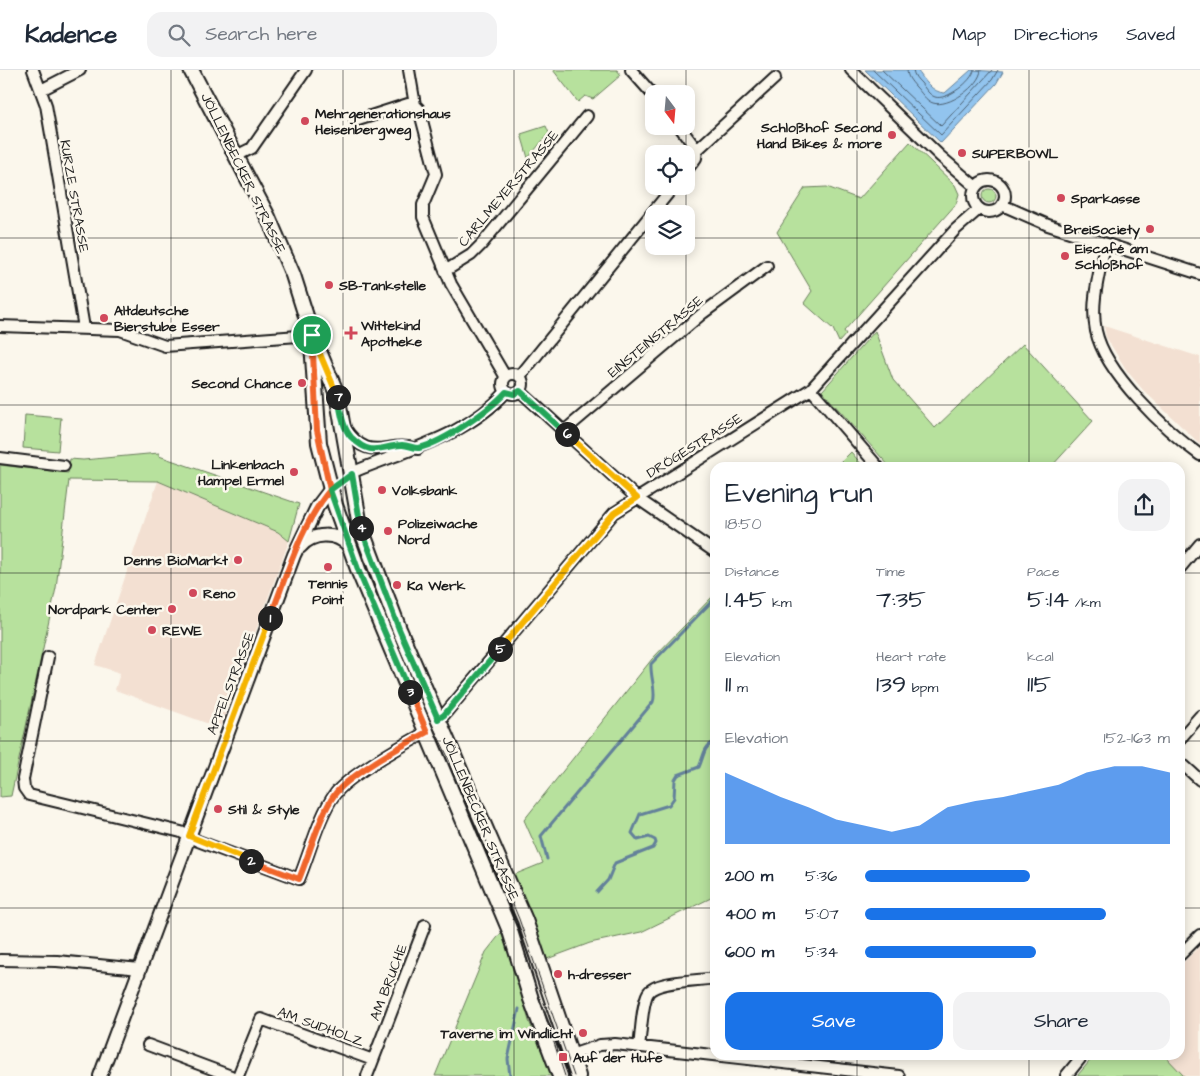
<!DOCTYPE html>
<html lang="en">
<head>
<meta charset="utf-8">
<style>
  body { margin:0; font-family:"Architects Daughter",sans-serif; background:#f2f2f3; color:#1f2937; height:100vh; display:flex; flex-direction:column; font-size:19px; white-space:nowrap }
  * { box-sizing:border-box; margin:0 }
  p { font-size:16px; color:#747a83 }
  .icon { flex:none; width:28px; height:28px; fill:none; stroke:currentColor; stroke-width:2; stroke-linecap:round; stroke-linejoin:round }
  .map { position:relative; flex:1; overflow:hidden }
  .drawer { position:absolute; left:710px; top:392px; width:475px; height:598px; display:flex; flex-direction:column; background:#fff; border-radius:15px; box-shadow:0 2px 12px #0003 }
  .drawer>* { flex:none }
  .needle { width:32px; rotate:164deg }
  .buttons { position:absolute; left:645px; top:15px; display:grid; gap:10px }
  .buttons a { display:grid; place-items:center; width:50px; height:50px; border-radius:10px; background:#fff; box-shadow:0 2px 12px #0003; font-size:25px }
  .pin { position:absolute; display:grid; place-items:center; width:42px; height:42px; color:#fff; margin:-21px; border:2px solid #fff; border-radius:50%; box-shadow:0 1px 5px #0007 }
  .km { position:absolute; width:25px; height:25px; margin:-12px; border-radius:50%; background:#222; color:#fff; font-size:14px; line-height:25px; text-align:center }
  .round { display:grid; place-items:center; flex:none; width:52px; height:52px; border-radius:15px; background:#f2f2f3 }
  .headline { display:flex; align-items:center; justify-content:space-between; height:85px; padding:0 15px }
  h1 { font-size:28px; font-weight:600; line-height:38px }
  .figures { display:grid; grid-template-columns:repeat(3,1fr); gap:8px; height:85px; padding:5px 15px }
  .figures div { display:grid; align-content:center }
  .figures b { font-size:25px; font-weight:600 }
  .figures small { font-size:14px; font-weight:400 }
  .figures p { font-size:14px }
  .chart { height:140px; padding:10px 15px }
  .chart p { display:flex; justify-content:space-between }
  .chart svg { width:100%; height:90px; margin-top:5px; fill:#1a73e8; opacity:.7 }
  .button { display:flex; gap:10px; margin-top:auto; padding:10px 15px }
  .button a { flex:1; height:58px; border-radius:15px; background:#1a73e8; color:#fff; font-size:20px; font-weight:600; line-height:58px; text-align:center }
  .button a+a { background:#f2f2f3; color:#1f2937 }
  ul { padding:0 15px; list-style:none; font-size:16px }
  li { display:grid; grid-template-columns:80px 60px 1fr; align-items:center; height:38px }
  li i { height:12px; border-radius:6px; background:#1a73e8 }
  header { display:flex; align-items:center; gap:30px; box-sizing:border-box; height:70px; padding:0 25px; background:#fff; border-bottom:1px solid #e0e1e3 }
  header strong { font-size:24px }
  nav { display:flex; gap:28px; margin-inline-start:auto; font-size:18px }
  .search { width:350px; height:45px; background:#f2f2f3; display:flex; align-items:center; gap:12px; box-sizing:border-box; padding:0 18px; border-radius:15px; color:#747a83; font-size:19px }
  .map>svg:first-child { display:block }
  .built { fill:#f3e0d2 }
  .green { fill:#b7e19d; stroke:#6a7e5c }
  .water { fill:#92c4ee; stroke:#63819a }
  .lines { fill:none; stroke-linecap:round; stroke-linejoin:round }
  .shore { stroke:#4b5f70; stroke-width:1 }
  .stream { stroke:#63819a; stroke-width:3 }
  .minor-casing { stroke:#1c1c1c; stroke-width:14 }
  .tertiary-casing { stroke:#1c1c1c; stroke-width:16 }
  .secondary-casing { stroke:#1c1c1c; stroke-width:18 }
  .minor { stroke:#fbf7ec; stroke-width:10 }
  .tertiary { stroke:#fbf7ec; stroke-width:12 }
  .secondary { stroke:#fbf7ec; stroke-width:14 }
  .tram { stroke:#1c1c1c; stroke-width:1 }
  .split-1-casing { stroke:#fff; stroke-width:10 }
  .split-2-casing { stroke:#fff; stroke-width:10 }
  .split-3-casing { stroke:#fff; stroke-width:10 }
  .split-4-casing { stroke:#fff; stroke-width:10 }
  .split-5-casing { stroke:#fff; stroke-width:10 }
  .split-6-casing { stroke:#fff; stroke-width:10 }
  .split-7-casing { stroke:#fff; stroke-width:10 }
  .split-8-casing { stroke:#fff; stroke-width:10 }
  .split-1 { stroke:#f0652b; stroke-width:6 }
  .split-2 { stroke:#f5b400; stroke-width:6 }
  .split-3 { stroke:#f0652b; stroke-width:6 }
  .split-4 { stroke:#22a559; stroke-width:6 }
  .split-5 { stroke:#22a559; stroke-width:6 }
  .split-6 { stroke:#f5b400; stroke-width:6 }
  .split-7 { stroke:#22a559; stroke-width:6 }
  .split-8 { stroke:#f5b400; stroke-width:6 }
  .grid { fill:none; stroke:#1c1c1c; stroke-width:1; stroke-opacity:0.55 }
  .poi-dot { fill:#d1495b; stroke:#fbf7ec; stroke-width:2 }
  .labels { text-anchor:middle; stroke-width:5; stroke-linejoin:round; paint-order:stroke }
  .poi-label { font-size:14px; font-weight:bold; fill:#1c1c1c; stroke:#fbf7ec; text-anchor:start }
  .street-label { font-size:14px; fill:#1c1c1c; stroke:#fbf7ec }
</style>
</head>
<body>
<header>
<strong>Kadence</strong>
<div class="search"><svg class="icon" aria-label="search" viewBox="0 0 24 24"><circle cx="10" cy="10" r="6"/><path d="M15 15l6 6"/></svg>Search here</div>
<nav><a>Map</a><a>Directions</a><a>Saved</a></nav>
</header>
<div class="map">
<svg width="1200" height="1006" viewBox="0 0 1200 1006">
  <rect width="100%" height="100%" fill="#fbf7ec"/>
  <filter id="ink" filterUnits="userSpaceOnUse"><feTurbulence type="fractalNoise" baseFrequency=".02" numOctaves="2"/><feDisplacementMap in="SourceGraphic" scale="10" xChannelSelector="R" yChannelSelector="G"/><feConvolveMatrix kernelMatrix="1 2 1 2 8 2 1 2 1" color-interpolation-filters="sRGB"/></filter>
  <g filter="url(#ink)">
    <!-- built -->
    <path class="built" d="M1104 256 1200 287V374L1143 320 1127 301 1106 267Z
      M158 411 278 462 289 471 220 658 115 620 120 603 95 595Z
      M1200 876V1006H1183L1162 985H1180V896Z"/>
    <!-- green -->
    <path class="green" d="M553 0H617L621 5 593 29 585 26 578 32Z
      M546 56 549 63 528 88 521 64Z
      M910 72 955 115 959 124 956 134 844 261 846 264 839 272 833 259 804 233 812 221 777 162 805 118 827 117 859 129Z
      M982 126a7 7 0 1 1 14 0a7 7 0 1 1-14 0Z
      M875 261 893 310 935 358 1023 274 1093 351 1051 397H890L822 321Z
      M25 345 61 348 58 381 23 378Z
      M851 382 864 397H836Z
      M159 383V386L299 434 289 471 278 462 158 411 69 410 56 518 11 726 0 727V395L68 403 70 389 83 390Z
      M715 524V826L641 862 590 873 547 889 511 806 543 793 524 750 652 589Z
      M501 863 511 888 529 951 552 1006H435L486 882Z
      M1095 985H1164L1184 1006H1077Z"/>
    <!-- water -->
    <path class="water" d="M865 0H917C924 9 932 23 945 23L971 0 1003 2 996 14 941 73Z"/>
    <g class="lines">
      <!-- shore -->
      <path class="shore" d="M873 0 941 65 992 10 998 0
        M882 0 941 56 992 0
        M907 0C907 7 911 11 916 17 921 22 926 31 933 33 948 38 980 16 981 0
        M913 0C914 6 917 9 921 13 925 18 929 25 935 27 946 31 973 11 974 0"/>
      <!-- stream -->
      <path class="stream" d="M547 789 541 766 653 632C657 623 650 606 651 594L715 528
        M597 822 608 810 615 793 653 778 656 773 655 770 649 767 638 770 632 763 640 744 669 735 674 728 675 710 678 705 699 697C704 687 703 676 715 672
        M510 1006 508 989 519 939"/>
      <!-- minor casing -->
      <g class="minor-casing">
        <path id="minor" d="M33 0 46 35 84 258
          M409 0 415 35
          M631 0 654 26
          M851 0 940 86 976 117
          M41 20 80 0
          M355 51 408 34 415 35 419 39 436 104 423 135V147L451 214 505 306
          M679 56 697 80 696 88 686 101
          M697 80 775 8
          M236 86 252 78 306 0
          M973 126a16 16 0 1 1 32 0a16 16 0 1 1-32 0Z
          M1002 135 1048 155 1200 204
          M1105 174C1100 202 1090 232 1096 261 1105 303 1165 360 1200 385
          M445 201 471 185 481 175 587 46
          M0 256 120 260 165 276 312 265
          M503 314a10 10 0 1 1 20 0a10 10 0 1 1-20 0Z
          M520 306 674 116
          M811 319 879 398
          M520 321 637 428 715 482
          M344 357C370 396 386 369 418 379
          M564 361 703 243 767 196
          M0 388 64 396
          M351 403C405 380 466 367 506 322
          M1180 498 1200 474
          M48 587 23 709 24 718 29 725 181 762 198 771 299 809C309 785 320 743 335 724 349 705 405 674 427 662
          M437 649 444 645 614 443 811 319 955 160 979 139
          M1180 669 1200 646
          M1180 692 1200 710
          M1180 885 1200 865
          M0 890 57 891 140 899
          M148 975 231 1006
          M639 977C641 964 642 933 648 923 656 910 700 911 715 908
          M571 985 600 975 615 974 899 1006
          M238 1006 261 949 373 990
          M367 1006 425 855
          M1066 1006 1083 985"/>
      </g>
      <!-- tertiary casing -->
      <g class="tertiary-casing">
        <path id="tertiary" d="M300 477C313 462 336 462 349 476
          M100 1006 294 485 317 437 330 420"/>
      </g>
      <!-- secondary casing -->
      <g class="secondary-casing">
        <path id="secondary" d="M191 0 268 147 293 205 312 265 337 324 360 456 399 559 525 850 578 1006
          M312 273 319 373 335 435 359 502 510 861 531 929 560 1006"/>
      </g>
      <!-- minor -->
      <use href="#minor" class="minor"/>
      <!-- tertiary -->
      <use href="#tertiary" class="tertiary"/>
      <!-- secondary -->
      <use href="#secondary" class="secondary"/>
      <!-- tram -->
      <path class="tram" d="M373 516 429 648 471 734 519 849 574 1006
        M525 885 565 1006"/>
    </g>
  </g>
  <g class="lines" filter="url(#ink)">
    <!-- split-1 casing -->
    <g class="split-1-casing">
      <path id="split-1" d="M270 548C287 505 300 456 330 420L317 360 312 265"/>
    </g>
    <!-- split-2 casing -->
    <g class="split-2-casing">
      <path id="split-2" d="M251 791 189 766 270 548"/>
    </g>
    <!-- split-3 casing -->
    <g class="split-3-casing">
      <path id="split-3" d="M251 791 299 809C309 785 320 744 335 724 349 705 405 674 427 662L410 622"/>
    </g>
    <!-- split-4 casing -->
    <g class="split-4-casing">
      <path id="split-4" d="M361 458 352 404 330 420 359 502 410 622"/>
    </g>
    <!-- split-5 casing -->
    <g class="split-5-casing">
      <path id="split-5" d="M361 458 399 559 438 649 444 645 500 579"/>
    </g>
    <!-- split-6 casing -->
    <g class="split-6-casing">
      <path id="split-6" d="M500 579 614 443 637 428 567 364"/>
    </g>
    <!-- split-7 casing -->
    <g class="split-7-casing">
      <path id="split-7" d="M338 327C341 341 342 357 351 367 371 387 379 377 401 375 407 374 414 379 419 378 444 372 490 340 506 322L514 324 520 321 567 364"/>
    </g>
    <!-- split-8 casing -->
    <g class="split-8-casing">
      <path id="split-8" d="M312 265 338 327"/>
    </g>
    <!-- split-1 -->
    <use href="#split-1" class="split-1"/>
    <!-- split-2 -->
    <use href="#split-2" class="split-2"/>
    <!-- split-3 -->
    <use href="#split-3" class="split-3"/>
    <!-- split-4 -->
    <use href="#split-4" class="split-4"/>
    <!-- split-5 -->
    <use href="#split-5" class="split-5"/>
    <!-- split-6 -->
    <use href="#split-6" class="split-6"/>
    <!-- split-7 -->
    <use href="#split-7" class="split-7"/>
    <!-- split-8 -->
    <use href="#split-8" class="split-8"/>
  </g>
  <!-- grid -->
  <path class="grid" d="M171 0V1006M343 0V1006M514 0V1006M686 0V24M857 0V398M1029 0V398M686 56V84M686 116V144M0 168H654M686 168H1200M686 176V1006M0 335H1200M0 503H715M1180 503H1200M0 671H715M1180 671H1200M0 838H715M1180 838H1200M857 985V1006M1029 985V1006"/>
  <!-- markers -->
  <g class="poi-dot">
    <circle cx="305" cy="51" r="5"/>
    <circle cx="892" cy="65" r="5"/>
    <circle cx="962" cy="83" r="5"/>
    <circle cx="1061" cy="128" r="5"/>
    <circle cx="1150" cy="159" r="5"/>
    <circle cx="1065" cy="186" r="5"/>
    <circle cx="329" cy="215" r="5"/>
    <circle cx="104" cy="248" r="5"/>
    <path d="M348.5 255.5h5v5h5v5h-5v5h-5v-5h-5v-5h5z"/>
    <circle cx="302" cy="313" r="5"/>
    <circle cx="294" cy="402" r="5"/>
    <circle cx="382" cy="420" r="5"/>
    <circle cx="388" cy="461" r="5"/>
    <circle cx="238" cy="490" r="5"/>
    <circle cx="328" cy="497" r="5"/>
    <circle cx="397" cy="515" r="5"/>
    <circle cx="193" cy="523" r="5"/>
    <circle cx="172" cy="539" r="5"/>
    <circle cx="152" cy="560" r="5"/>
    <circle cx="218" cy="739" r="5"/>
    <circle cx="558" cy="904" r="5"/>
    <circle cx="583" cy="963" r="5"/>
    <rect x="558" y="982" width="10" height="10" rx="2.5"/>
  </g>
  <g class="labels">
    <!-- poi labels -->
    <g class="poi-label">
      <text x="315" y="48">Mehrgenerationshaus<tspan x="315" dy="16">Heisenbergweg</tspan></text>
      <text x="882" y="62" text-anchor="end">Schloßhof Second<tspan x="882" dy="16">Hand Bikes &amp; more</tspan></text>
      <text x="972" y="88">SUPERBOWL</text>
      <text x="1071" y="133">Sparkasse</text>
      <text x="1140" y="164" text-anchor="end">BreiSociety</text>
      <text x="1075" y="183">Eiscafé am<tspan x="1075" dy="16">Schloßhof</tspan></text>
      <text x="339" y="220">SB-Tankstelle</text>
      <text x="114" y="245">Altdeutsche<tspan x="114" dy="16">Bierstube Esser</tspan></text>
      <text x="361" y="260">Wittekind<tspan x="361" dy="16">Apotheke</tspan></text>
      <text x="292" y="318" text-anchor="end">Second Chance</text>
      <text x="284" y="399" text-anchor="end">Linkenbach<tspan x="284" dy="16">Hampel Ermel</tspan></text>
      <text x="392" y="425">Volksbank</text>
      <text x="398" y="458">Polizeiwache<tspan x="398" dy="16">Nord</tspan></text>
      <text x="228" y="495" text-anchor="end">Denns BioMarkt</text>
      <text x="328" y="518" text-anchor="middle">Tennis<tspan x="328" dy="16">Point</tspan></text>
      <text x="407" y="520">Ka Werk</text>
      <text x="203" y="528">Reno</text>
      <text x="162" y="544" text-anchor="end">Nordpark Center</text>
      <text x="162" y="565">REWE</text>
      <text x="228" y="744">Stil &amp; Style</text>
      <text x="568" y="909">h-dresser</text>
      <text x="573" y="968" text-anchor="end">Taverne im Windlicht</text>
      <text x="573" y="992">Auf der Hufe</text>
    </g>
    <!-- street labels -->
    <g class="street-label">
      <text transform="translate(244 103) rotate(64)" y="5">JÖLLENBECKER STRASSE</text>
      <text transform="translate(508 118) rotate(-50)" y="5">CARLMEYERSTRASSE</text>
      <text transform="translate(75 126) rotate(80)" y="5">KURZE STRASSE</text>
      <text transform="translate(655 266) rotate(-40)" y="5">EINSTEINSTRASSE</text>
      <text transform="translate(694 375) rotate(-32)" y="5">DRÖGESTRASSE</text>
      <text transform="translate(230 613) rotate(-69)" y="5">APFELSTRASSE</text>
      <text transform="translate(481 748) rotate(67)" y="5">JÖLLENBECKER STRASSE</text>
      <text transform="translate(388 912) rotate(-69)" y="5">AM BRUCHE</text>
      <text transform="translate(321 956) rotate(20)" y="5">AM SUDHOLZ</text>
    </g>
  </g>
</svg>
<div class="buttons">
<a><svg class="needle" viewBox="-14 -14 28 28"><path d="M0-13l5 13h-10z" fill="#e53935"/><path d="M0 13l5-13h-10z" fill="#747a83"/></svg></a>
<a><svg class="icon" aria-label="locate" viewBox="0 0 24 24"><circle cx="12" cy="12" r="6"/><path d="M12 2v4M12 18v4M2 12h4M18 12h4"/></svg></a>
<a><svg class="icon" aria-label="layers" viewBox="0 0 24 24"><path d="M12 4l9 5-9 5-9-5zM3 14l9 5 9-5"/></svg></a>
</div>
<div class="pin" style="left:312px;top:265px;background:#1e9e55"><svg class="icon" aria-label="arrive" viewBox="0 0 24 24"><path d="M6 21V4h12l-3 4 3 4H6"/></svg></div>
<b class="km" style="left:270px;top:548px">1</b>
<b class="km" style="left:251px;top:791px">2</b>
<b class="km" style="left:410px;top:622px">3</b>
<b class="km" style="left:361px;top:458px">4</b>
<b class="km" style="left:500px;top:579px">5</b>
<b class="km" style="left:567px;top:364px">6</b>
<b class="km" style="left:338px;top:327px">7</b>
<section class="drawer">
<div class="headline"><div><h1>Evening run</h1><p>18:50</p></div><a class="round"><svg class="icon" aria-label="share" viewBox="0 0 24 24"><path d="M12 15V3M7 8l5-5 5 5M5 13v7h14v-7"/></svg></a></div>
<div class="figures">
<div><p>Distance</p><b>1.45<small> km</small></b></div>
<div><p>Time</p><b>7:35</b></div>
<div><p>Pace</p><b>5:14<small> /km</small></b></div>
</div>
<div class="figures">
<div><p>Elevation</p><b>11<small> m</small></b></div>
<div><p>Heart rate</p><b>139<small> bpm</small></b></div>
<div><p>kcal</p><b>115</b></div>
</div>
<div class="chart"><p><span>Elevation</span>152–163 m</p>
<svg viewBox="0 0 160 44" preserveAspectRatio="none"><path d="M0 44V9L10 15L20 21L30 26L40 32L50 35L60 38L70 35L80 26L90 23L100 21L110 18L120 15L130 9L140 6L150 6L160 9V44z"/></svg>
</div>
<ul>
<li><b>200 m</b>5:36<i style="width:54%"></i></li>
<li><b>400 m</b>5:07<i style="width:79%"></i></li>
<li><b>600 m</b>5:34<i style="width:56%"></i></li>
</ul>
<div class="button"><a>Save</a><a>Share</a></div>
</section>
</div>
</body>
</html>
